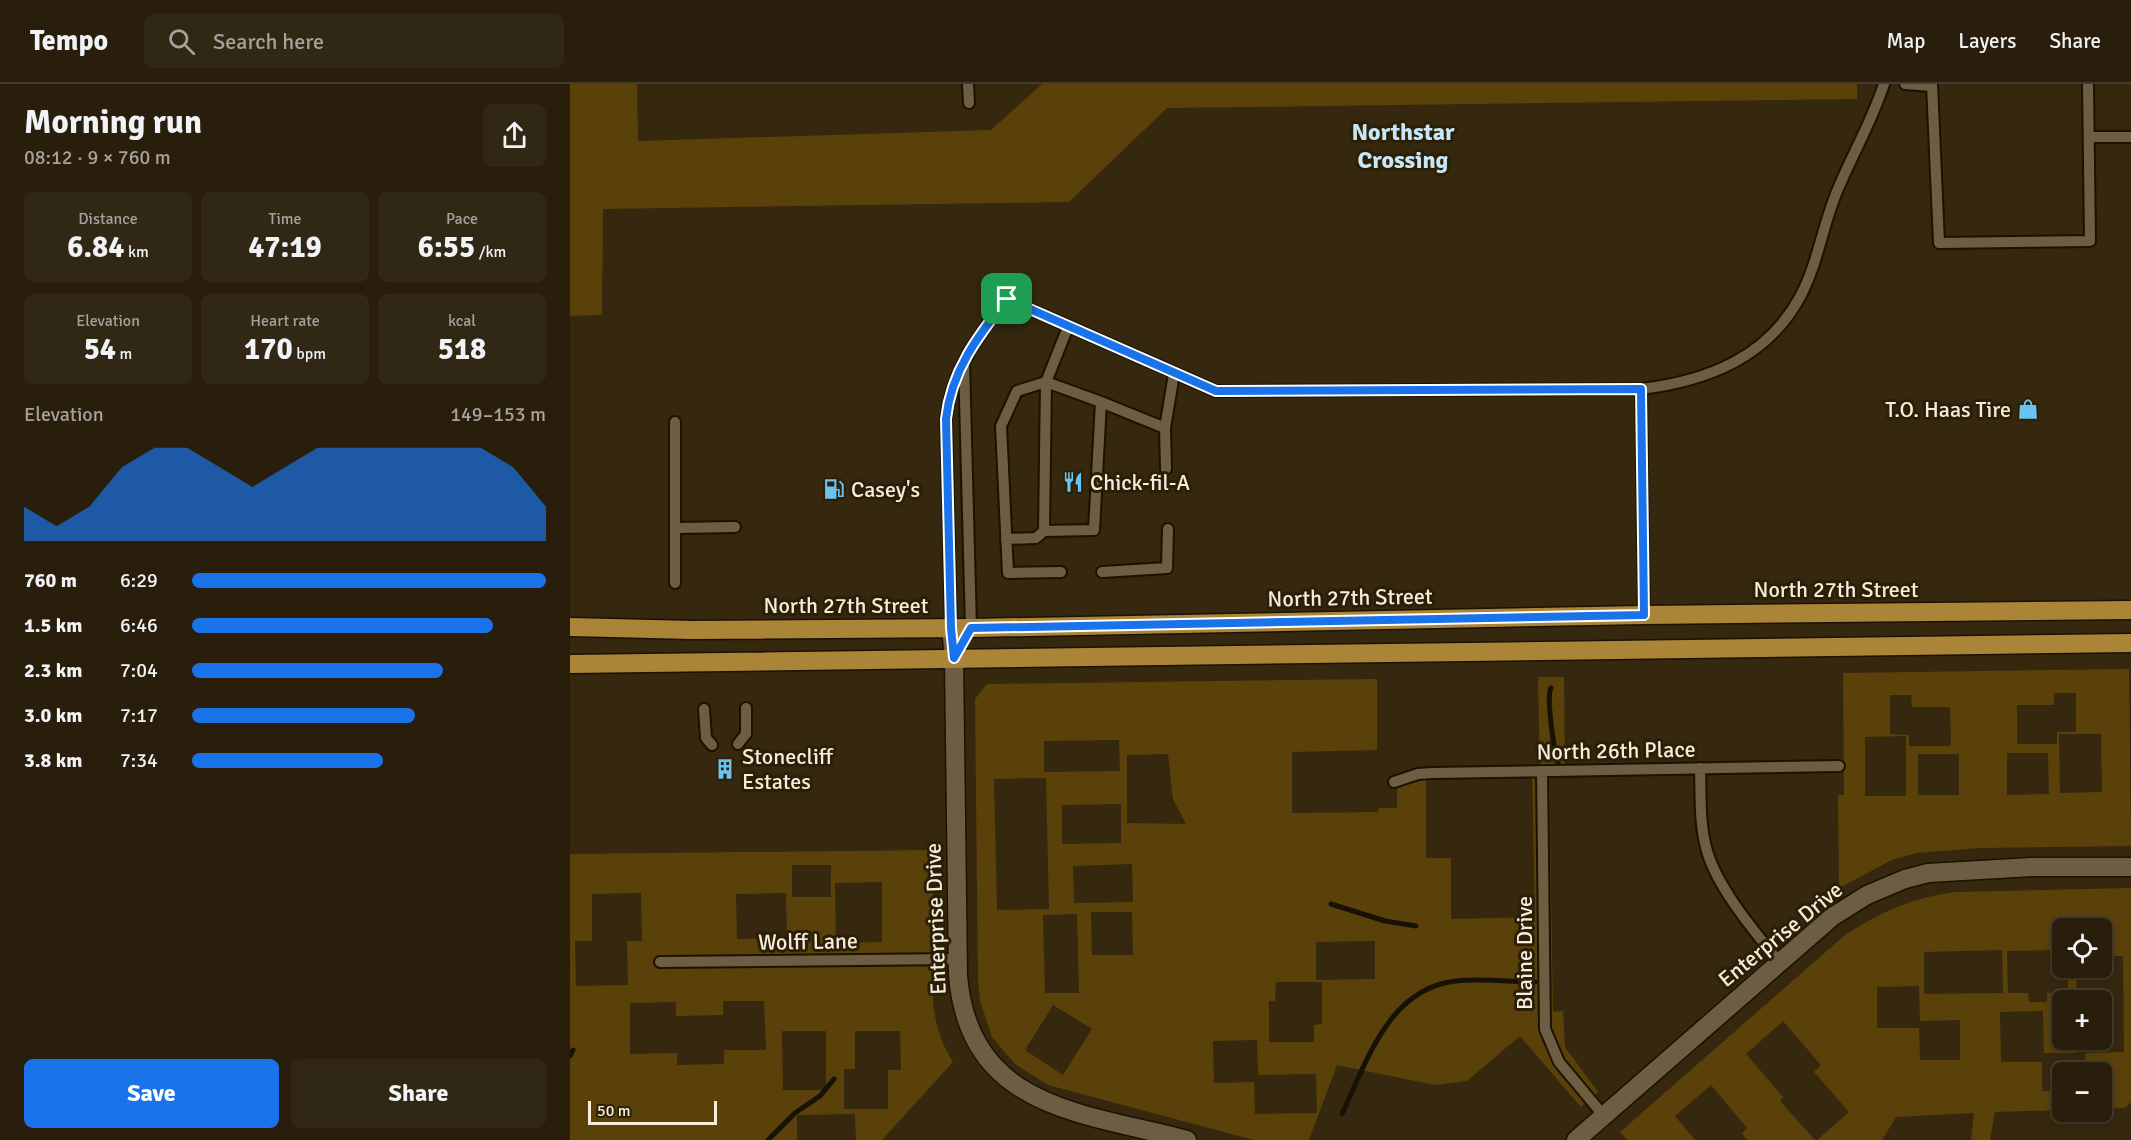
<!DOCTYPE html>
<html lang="en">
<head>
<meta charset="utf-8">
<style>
  body { margin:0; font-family:Signika,sans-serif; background:#302714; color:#f1f3f6; height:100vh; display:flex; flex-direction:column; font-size:22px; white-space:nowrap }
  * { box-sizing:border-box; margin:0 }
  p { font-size:20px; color:#a5a29d }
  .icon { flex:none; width:33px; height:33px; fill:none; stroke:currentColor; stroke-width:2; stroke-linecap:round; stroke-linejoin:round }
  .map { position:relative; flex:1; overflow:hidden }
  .drawer { display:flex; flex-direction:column; background:#281e0b; width:570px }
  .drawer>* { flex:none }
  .buttons { position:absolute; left:1482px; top:834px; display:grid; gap:12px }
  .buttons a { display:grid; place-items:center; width:60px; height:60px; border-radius:9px; background:#281e0b; box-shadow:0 3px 9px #0003,0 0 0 2px #443c2c; font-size:30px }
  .scale { position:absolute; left:18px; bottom:15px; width:129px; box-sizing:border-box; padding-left:6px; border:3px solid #f6edde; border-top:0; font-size:16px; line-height:21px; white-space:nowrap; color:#f6edde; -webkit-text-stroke:4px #2b1f05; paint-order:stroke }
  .pin { position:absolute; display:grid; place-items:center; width:51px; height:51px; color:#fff; margin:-26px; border-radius:12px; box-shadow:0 3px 9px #0006 }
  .round { display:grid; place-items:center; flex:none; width:63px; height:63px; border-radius:9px; background:#302714 }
  .head { display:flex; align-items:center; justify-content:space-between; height:102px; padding:0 24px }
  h1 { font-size:33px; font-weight:800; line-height:45px }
  .metrics { display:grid; grid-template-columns:repeat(3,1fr); gap:9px; height:102px; padding:6px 24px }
  .metrics div { display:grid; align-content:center; border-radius:9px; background:#302714; text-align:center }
  .metrics b { font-size:30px; font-weight:800 }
  .metrics small { font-size:16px; font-weight:400 }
  .metrics p { font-size:16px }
  .chart { height:168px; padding:12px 24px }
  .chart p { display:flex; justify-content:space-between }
  .chart svg { width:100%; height:108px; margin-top:6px; fill:#1a73e8; opacity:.7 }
  .action { display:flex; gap:12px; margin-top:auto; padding:12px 24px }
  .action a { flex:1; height:69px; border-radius:9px; background:#1a73e8; color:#fff; font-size:24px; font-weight:800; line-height:69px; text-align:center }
  .action a+a { background:#302714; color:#f1f3f6 }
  ul { padding:0 24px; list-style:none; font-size:20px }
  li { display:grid; grid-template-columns:96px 72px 1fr; align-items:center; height:45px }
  li i { height:15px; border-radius:8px; background:#1a73e8 }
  header { display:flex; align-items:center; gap:36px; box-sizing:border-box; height:84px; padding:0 30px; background:#281e0b; border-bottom:2px solid #443c2c }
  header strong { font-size:28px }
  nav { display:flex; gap:33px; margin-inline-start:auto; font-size:21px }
  .search { width:420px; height:54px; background:#302714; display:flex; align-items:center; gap:15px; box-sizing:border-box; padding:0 21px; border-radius:9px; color:#a5a29d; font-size:22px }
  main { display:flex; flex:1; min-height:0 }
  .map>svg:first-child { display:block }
  .green { fill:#5a410a; fill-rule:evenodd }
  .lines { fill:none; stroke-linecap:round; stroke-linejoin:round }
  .stream { stroke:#171106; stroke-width:5 }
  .lane-casing { stroke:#1d1100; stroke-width:14 }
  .street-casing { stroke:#1d1100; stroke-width:21 }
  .primary-casing { stroke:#1d1100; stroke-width:21 }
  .lane { stroke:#6d5e43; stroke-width:10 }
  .street { stroke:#6d5e43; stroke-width:18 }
  .primary { stroke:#aa8538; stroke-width:18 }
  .route-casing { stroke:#fff; stroke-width:12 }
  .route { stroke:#1a73e8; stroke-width:8 }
  .labels { text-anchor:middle; stroke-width:6; stroke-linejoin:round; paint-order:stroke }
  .poi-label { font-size:22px; fill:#f6edde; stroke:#2b1f05; text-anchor:start }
  .street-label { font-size:22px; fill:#f6edde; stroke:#2b1f05 }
  .neighbourhood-label { font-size:24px; font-weight:bold; fill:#c7e6f7; stroke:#2b1f05 }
</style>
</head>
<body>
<header>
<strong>Tempo</strong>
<div class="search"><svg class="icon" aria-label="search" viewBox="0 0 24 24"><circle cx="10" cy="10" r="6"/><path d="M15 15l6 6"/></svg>Search here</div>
<nav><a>Map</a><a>Layers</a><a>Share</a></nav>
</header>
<main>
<section class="drawer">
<div class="head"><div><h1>Morning run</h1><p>08:12 · 9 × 760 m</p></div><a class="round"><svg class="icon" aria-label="share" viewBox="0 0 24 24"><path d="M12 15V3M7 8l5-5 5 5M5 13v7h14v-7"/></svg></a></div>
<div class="metrics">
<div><p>Distance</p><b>6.84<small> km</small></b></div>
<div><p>Time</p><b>47:19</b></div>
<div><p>Pace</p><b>6:55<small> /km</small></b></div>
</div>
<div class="metrics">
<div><p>Elevation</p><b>54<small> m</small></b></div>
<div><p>Heart rate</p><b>170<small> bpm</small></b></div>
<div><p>kcal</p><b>518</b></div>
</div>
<div class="chart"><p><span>Elevation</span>149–153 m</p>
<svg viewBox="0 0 160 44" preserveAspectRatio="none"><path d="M0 44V30L10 38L20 30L30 14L40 6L50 6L60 14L70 22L80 14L90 6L100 6L110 6L120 6L130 6L140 6L150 14L160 30V44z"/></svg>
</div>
<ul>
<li><b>760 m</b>6:29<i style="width:100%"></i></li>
<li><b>1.5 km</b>6:46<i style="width:85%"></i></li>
<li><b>2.3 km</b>7:04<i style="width:71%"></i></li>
<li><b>3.0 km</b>7:17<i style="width:63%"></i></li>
<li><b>3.8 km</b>7:34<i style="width:54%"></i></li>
</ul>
<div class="action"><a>Save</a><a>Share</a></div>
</section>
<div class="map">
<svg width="1561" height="1056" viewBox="0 0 1561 1056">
  <rect width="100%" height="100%" fill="#35280f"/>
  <!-- green -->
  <path class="green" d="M0 0H67L68 57 421 46 472 0H1287V15L597 24 499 118 33 125 32 231 0 232Z
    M1559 585 1561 762 1410 764 1346 769 1322 776 1269 804 1268 711H1274L1273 589ZM1484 609H1506V648H1487V660H1447V621H1484ZM1320 611H1341L1342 623H1380L1381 662H1339V651L1320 650ZM1489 650H1531L1532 708 1490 709ZM1336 652V712H1295V653ZM1437 669H1478L1479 710 1437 711ZM1348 670H1389V711H1348Z
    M968 593H994L995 688 979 689 983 928 993 927 995 963 1028 1008 1011 1023 950 952 897 997 865 1001 767 981 739 1056H684L478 1001 445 980 422 953 410 917 408 898 405 615 417 600 807 595V666L722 668V729L808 728 809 724H827V692H856V774H881V835L965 833 962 688 970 687ZM549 656 550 687 474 688V657ZM598 670 603 715 616 740 557 739V671ZM476 694 479 825 427 826 424 695ZM551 720V759L492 760V721ZM562 780 563 818 504 819 503 782ZM521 828H562L563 871H522ZM507 830 509 909H475L473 831ZM805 857V895L746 896V858ZM706 898H752V940L744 941V958H699V917H705ZM483 921 522 945 493 991 455 966ZM687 956 688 991 746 990 747 1029 685 1030 684 998 644 999 643 957Z
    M363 766V919C366 942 371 959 383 978L312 1056H286L285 1030 227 1031V1056H0V770ZM222 781H261V813H222ZM312 798V858L266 859 265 799ZM71 809 72 857H57L58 901 6 902 5 857H22V810ZM216 809 217 854 167 855 166 810ZM153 917H194L196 966H154V980L107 981V969L60 970V919L106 918V932L153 931ZM212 947H256V1006H213ZM285 947H330L331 986H318V1025H274V985H285Z
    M1561 804V1018L1555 1024 1532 1025V988H1516L1515 969 1554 968 1553 872H1532V844H1492V866L1437 867 1438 909H1458L1459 918H1477V909L1498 908 1497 884H1506L1507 916H1492V956H1507V969H1474L1473 927 1430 928 1431 978H1472V1007H1492V1026L1425 1028 1420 1056H1401L1404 1029 1326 1033 1312 1056H1247L1279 1028 1244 988 1251 981 1213 937 1176 970 1213 1013 1210 1017 1245 1056H1177L1172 1049 1177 1044 1141 1001 1105 1032 1125 1056H1057L1050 1048 1275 851C1311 828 1343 813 1387 808ZM1432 866 1433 909 1354 910V868ZM1349 902 1350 937 1390 936V976H1350L1349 944H1307V903Z"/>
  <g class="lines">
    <!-- stream -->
    <path class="stream" d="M981 604C976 613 984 667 988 679
      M761 820 815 837 846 842
      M0 972 3 966
      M772 1030C797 977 819 904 886 897 912 894 939 898 965 898
      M198 1056 225 1029 250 1012 264 995"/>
    <!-- lane casing -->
    <g class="lane-casing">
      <path id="lane" d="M398 0 399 19
        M1335 0 1362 2
        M1362 0 1369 159 1520 157 1518 0
        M1519 53H1561
        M498 243 476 298 474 447 524 446 531 318 595 344
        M394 277 401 544
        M105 338V499
        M596 385 595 344 604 290
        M107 444 165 443
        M436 455 466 454 474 447
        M491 488 438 489 431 342 447 307 476 298 531 318
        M532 488 597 484 598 445
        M1074 531 1071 305C1137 297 1197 274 1230 213 1248 180 1253 139 1268 105 1283 69 1302 37 1314 0
        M381 544 376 335C381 287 408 252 437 215L646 307 1071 305
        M134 625 136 654 142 661
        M168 660 176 650V624
        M1130 684C1131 711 1129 740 1137 767 1148 805 1185 848 1210 879
        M972 687 975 945 989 978 1034 1032
        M824 698 848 690 862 689 1269 682
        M90 878 387 875"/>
    </g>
    <!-- street casing -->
    <g class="street-casing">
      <path id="street" d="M381 544 384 575 388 892C400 1025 511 1028 617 1056
        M1006 1056 1262 833 1297 811 1335 795 1358 789 1462 783H1561"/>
    </g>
    <!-- primary casing -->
    <g class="primary-casing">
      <path id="primary" d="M0 543 122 546 401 544 1074 531 1561 526
        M0 580 1561 559"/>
    </g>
    <!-- lane -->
    <use href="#lane" class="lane"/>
    <!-- street -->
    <use href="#street" class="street"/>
    <!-- primary -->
    <use href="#primary" class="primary"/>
  </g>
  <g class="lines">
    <!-- route casing -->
    <g class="route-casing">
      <path id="route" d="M437 215 646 307 1071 305 1074 531 401 544 384 574 381 544 376 335C381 287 408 252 437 215Z"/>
    </g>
    <!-- route -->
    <use href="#route" class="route"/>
  </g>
  <!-- icons -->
  <defs>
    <g id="shop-bare" transform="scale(1.62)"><path d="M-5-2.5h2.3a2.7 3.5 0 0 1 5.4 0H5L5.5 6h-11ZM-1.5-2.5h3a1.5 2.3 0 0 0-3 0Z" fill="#69c3f1" stroke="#2b1f05" stroke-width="2.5" paint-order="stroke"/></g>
    <g id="restaurant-bare" transform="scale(1.62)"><path d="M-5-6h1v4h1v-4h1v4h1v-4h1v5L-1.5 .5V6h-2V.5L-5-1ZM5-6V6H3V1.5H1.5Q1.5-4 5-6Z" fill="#69c3f1" stroke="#2b1f05" stroke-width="2.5" paint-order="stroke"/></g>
    <g id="fuel-bare" transform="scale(1.62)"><path d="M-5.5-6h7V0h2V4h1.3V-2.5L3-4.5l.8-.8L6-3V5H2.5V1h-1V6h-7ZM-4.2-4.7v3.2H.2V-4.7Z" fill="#69c3f1" stroke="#2b1f05" stroke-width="2.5" paint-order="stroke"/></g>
    <g id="building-bare" transform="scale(1.62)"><path d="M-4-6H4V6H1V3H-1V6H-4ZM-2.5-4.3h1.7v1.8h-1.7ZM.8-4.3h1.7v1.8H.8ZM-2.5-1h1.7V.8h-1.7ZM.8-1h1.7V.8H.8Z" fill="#69c3f1" stroke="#2b1f05" stroke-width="2.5" paint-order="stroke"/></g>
  </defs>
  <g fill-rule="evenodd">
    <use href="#shop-bare" x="1458" y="325"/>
    <use href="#restaurant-bare" x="503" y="398"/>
    <use href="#fuel-bare" x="264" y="405"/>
    <use href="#building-bare" x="155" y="685"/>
  </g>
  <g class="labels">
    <!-- poi labels -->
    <g class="poi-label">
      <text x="1441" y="333" text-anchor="end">T.O. Haas Tire</text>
      <text x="520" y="406">Chick-fil-A</text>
      <text x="281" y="413">Casey's</text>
      <text x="172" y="680">Stonecliff<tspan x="172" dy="25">Estates</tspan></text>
    </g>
    <!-- street labels -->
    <g class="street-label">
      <text x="1266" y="513">North 27th Street</text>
      <text transform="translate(780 513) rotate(-1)" y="8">North 27th Street</text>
      <text x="276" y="529">North 27th Street</text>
      <text transform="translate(1046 666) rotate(-1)" y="8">North 26th Place</text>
      <text transform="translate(365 835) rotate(-92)" y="8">Enterprise Drive</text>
      <text transform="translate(1210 850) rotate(-39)" y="8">Enterprise Drive</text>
      <text transform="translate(238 857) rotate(-1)" y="8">Wolff Lane</text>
      <text transform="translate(954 869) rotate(-90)" y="8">Blaine Drive</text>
    </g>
    <!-- neighbourhood labels -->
    <g class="neighbourhood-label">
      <text x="833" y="56">Northstar<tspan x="833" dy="28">Crossing</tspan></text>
    </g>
  </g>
</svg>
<div class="buttons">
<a><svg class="icon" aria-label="locate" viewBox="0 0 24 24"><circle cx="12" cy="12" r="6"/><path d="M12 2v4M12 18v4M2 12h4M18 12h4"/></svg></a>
<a>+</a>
<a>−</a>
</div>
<div class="scale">50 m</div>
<div class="pin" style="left:437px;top:215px;background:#1e9e55"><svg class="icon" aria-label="arrive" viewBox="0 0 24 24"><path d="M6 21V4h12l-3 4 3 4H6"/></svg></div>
</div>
</main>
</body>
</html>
